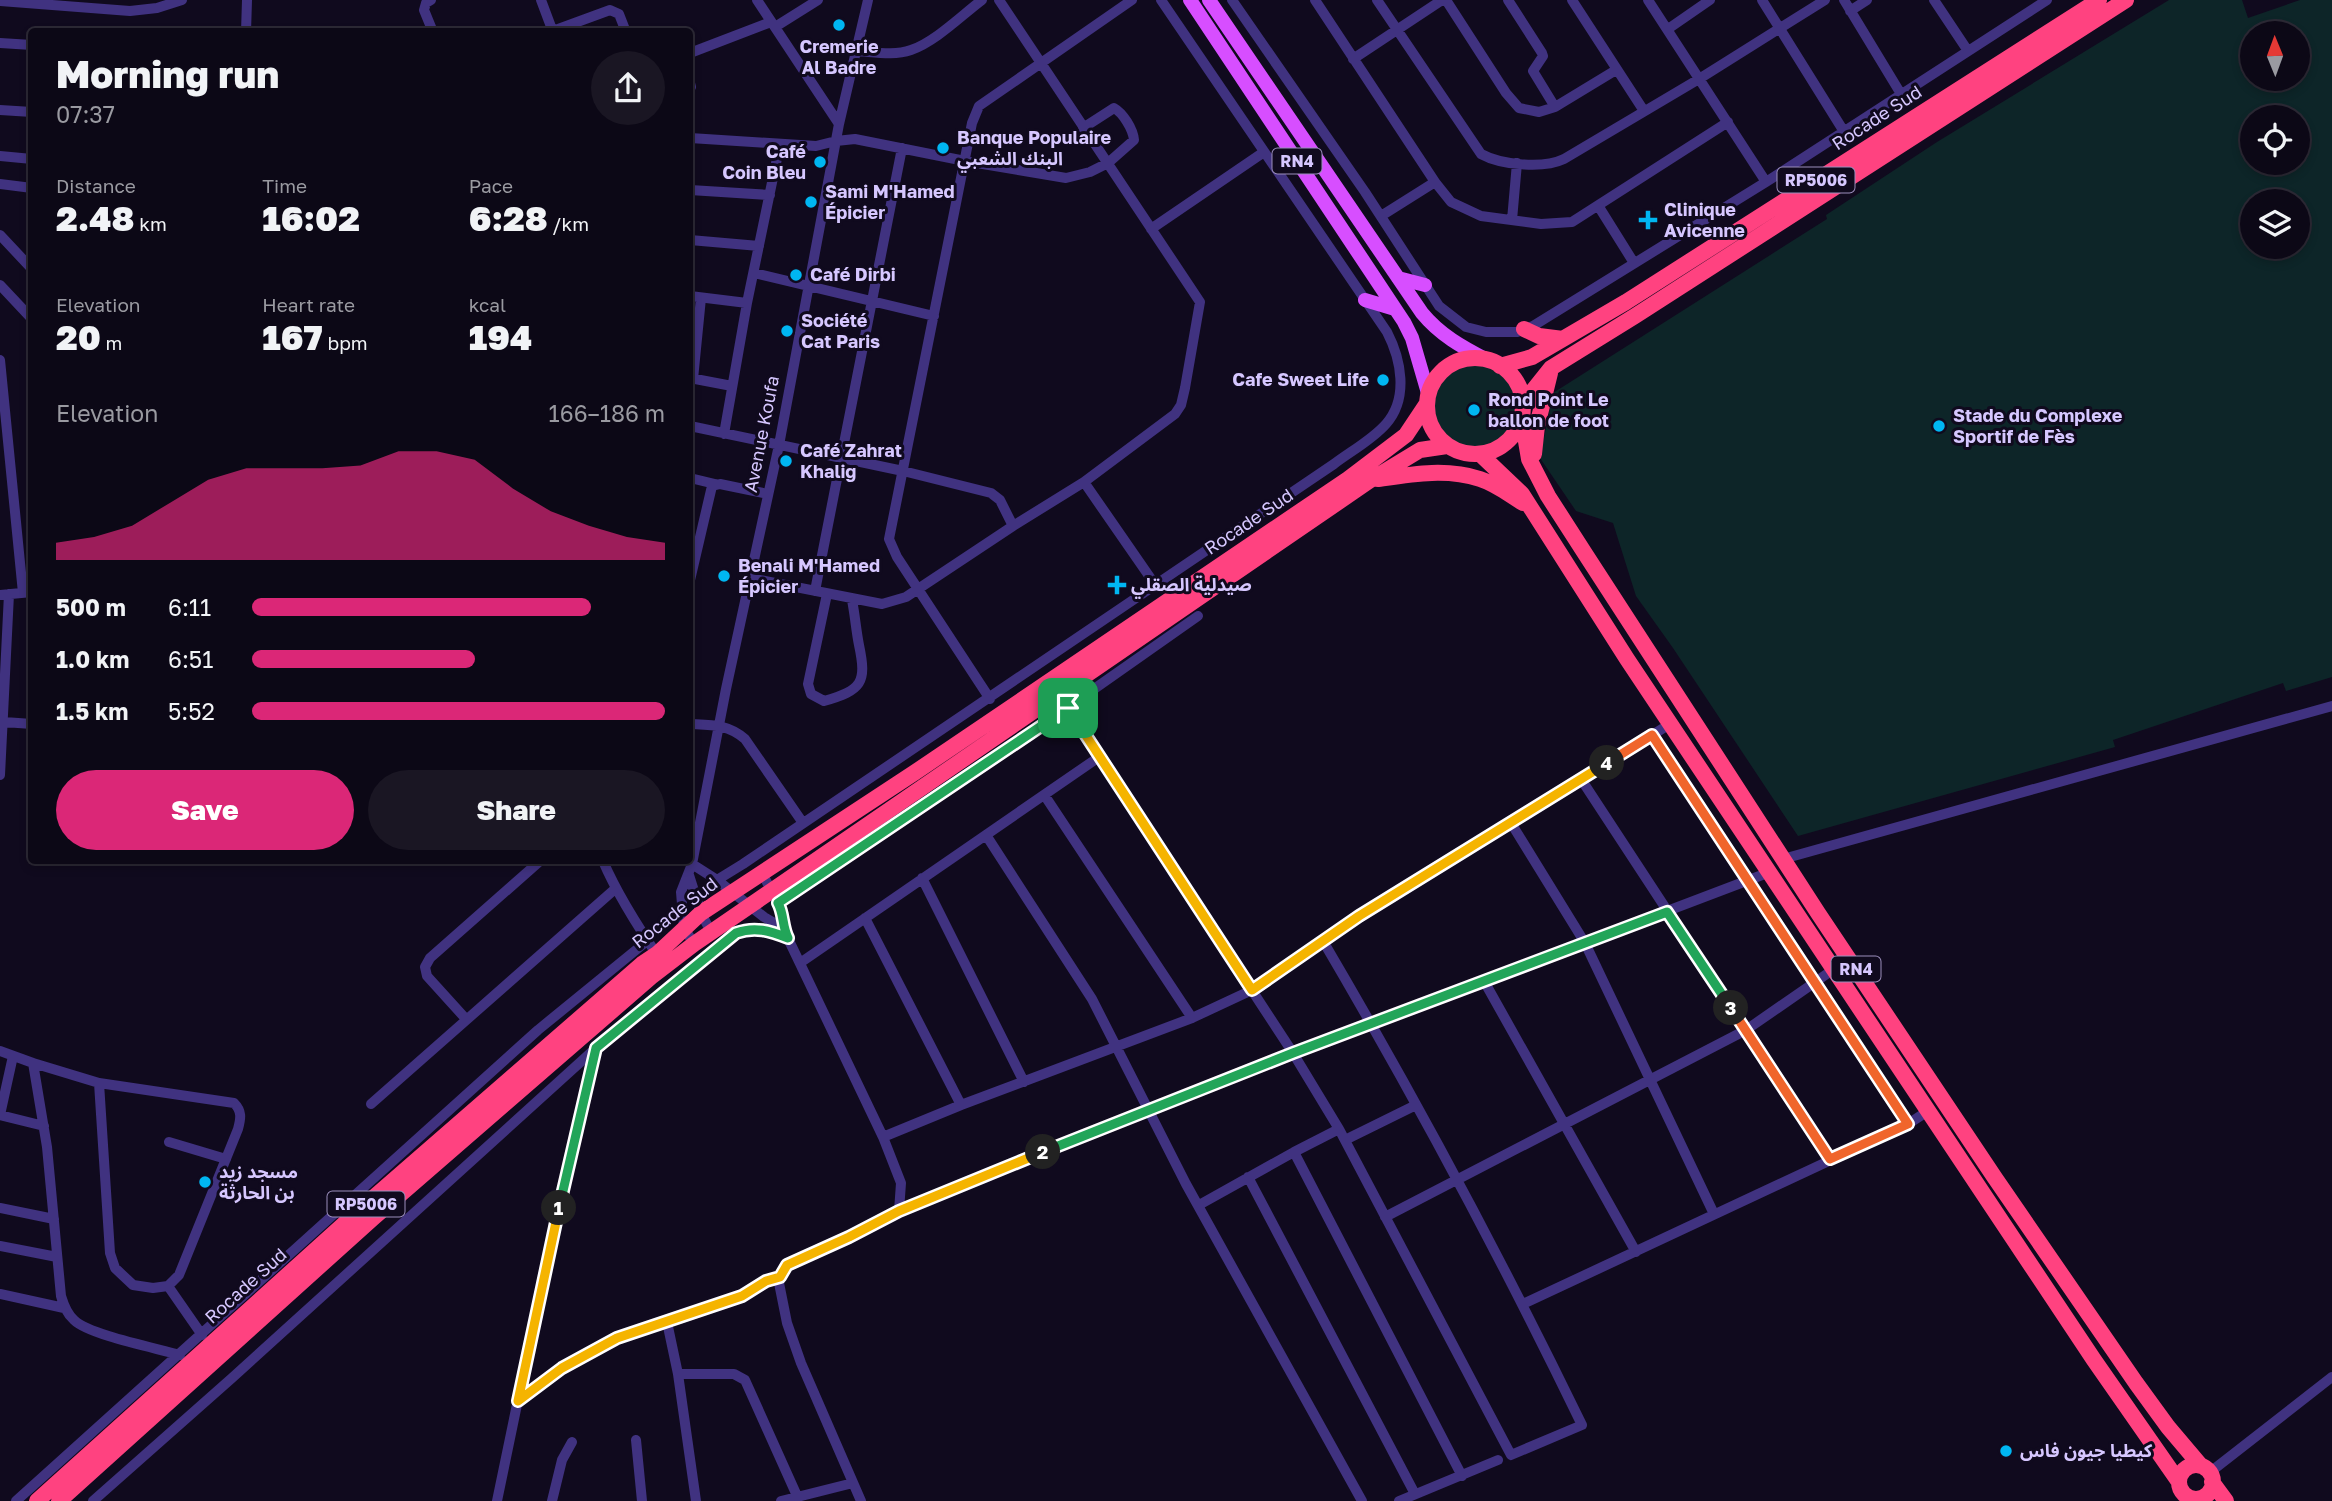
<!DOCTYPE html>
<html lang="en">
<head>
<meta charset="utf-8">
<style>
  body { margin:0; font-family:"Golos Text","Noto Sans Arabic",sans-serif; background:#1a1623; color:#f1f3f6; height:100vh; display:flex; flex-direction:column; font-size:26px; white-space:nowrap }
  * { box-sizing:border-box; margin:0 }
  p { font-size:23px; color:#9a9aa1 }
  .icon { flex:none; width:38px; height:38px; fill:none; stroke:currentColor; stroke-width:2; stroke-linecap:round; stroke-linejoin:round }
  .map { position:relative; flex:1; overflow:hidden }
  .drawer { position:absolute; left:28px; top:28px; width:665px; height:836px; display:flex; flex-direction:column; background:#0c0816; border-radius:7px; box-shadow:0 4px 10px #0003,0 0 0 2px #2c2935 }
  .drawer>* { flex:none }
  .needle { width:46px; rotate:359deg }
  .controls { position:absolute; left:2240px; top:21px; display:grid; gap:14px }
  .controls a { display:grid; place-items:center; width:70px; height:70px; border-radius:50%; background:#0c0816; box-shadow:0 4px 10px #0003,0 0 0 2px #2c2935; font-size:35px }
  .pin { position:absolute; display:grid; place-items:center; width:60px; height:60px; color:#fff; margin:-30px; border-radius:14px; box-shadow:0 4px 10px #0006 }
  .km { position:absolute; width:35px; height:35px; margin:-18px; border-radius:50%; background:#222; color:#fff; font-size:19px; line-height:35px; text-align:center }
  .round { display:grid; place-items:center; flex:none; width:74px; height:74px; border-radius:37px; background:#1a1623 }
  .head { display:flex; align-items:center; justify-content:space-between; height:119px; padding:0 28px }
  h1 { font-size:38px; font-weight:800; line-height:52px }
  .figures { display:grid; grid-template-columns:repeat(3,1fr); gap:10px; height:119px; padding:7px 28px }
  .figures div { display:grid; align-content:center }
  .figures b { font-size:35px; font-weight:800 }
  .figures small { font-size:19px; font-weight:400 }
  .figures p { font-size:19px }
  .chart { height:196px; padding:14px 28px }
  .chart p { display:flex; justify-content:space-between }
  .chart svg { width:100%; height:126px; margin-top:7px; fill:#db2777; opacity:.7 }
  .button { display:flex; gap:14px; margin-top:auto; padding:14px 28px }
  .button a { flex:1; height:80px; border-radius:42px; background:#db2777; color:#fff; font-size:28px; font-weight:800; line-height:80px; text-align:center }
  .button a+a { background:#1a1623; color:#f1f3f6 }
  ul { padding:0 28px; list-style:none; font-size:23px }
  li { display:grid; grid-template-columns:112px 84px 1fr; align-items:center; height:52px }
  li i { height:18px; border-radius:9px; background:#db2777 }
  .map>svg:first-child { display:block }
  .green { fill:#0d2528; fill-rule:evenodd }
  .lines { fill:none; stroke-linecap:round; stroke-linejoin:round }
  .minor { stroke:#403280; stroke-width:10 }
  .major { stroke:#d74eff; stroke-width:14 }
  .highway { stroke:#ff4280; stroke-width:16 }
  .split-1-casing { stroke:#fff; stroke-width:14 }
  .split-2-casing { stroke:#fff; stroke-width:14 }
  .split-3-casing { stroke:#fff; stroke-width:14 }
  .split-4-casing { stroke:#fff; stroke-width:14 }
  .split-5-casing { stroke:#fff; stroke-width:14 }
  .split-1 { stroke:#22a559; stroke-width:9 }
  .split-2 { stroke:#f5b400; stroke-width:9 }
  .split-3 { stroke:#22a559; stroke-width:9 }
  .split-4 { stroke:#f0652b; stroke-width:9 }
  .split-5 { stroke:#f5b400; stroke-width:9 }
  .poi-dot { fill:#00b6f2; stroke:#100a1e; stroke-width:2.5 }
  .labels { text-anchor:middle; stroke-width:6; stroke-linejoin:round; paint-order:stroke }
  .shield { fill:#100a1e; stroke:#9b8ebc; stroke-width:2 }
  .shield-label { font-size:16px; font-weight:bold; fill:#d6c7ff }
  .poi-label { font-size:18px; font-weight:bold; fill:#d6c7ff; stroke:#100a1e; text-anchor:start }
  .street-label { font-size:18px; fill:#d6c7ff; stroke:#100a1e }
</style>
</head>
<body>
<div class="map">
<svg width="2332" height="1501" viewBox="0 0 2332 1501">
  <rect width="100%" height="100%" fill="#100a1e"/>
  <!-- green -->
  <path class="green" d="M2169 0H2242L2248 18 2300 0H2332V677L2286 691 2283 683 2113 740 2115 747 1798 836 1673 648 1636 596 1613 523 1576 511 1540 458 1553 393 1827 219 1826 215 1937 142ZM2252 33H2298V79H2252ZM2252 117H2298V163H2252ZM2252 201H2298V247H2252Z
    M1433 407a42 42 0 1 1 84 0a42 42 0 1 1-84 0Z"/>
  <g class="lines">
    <!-- minor -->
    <path class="minor" d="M431 0 426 3 424 10 433 32
      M541 0 553 32
      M757 0 839 124
      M1232 0 1365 192 1439 306 1466 327 1486 332H1517L1533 326 1766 182 2047 0
      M1315 0 1435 182 1451 202 1481 216 1541 224 1572 222 1728 122
      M1377 0 1481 154C1501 165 1543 169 1564 159L1699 79 1825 0
      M1446 0 1506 93 1519 108 1539 112 1555 107 1616 70
      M1508 0 1542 53 1543 56 1533 71 1555 107
      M1572 0 1644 111
      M1648 0 1766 182
      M1762 0 1843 130
      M1844 0 1901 94
      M1934 0 1968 51
      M0 1 130 11 157 8 182 0
      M1850 11 1867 0
      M775 27 818 0
      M1668 29 1710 0
      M246 32 247 0
      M550 32 610 10 619 14 626 32
      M0 43 32 45
      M856 51C874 52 894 56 911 50 935 42 962 15 982 0
      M690 53 771 22
      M1353 59 1442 0
      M690 83 691 87
      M0 110 32 112
      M690 138 816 146 836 141 855 139 965 161 1066 178 1090 172 1108 163 1134 140C1133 129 1123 113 1114 108L1083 128
      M0 156 32 159
      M0 184 32 188
      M690 190 770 195
      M1599 207 1634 263
      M1381 216 1435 182
      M1512 220 1517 163
      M1151 229 1264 152
      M0 235 32 269
      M690 240 759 246
      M754 273 934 316
      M0 285 32 319
      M690 296 747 303
      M0 360 23 593
      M690 378 732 386
      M693 379 701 298
      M690 426 903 471 991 493 1000 500 1013 526
      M724 434 747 303 780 144
      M690 478 715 484
      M1084 482 1156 586
      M750 578 882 604 906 597 1013 526 1084 482 1175 414 1181 405 1185 388 1200 302 999 0
      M690 580 712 486 720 484 768 494
      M815 591 902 148
      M827 594 808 684 811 694 824 701C862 690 867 683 859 645 856 630 855 615 852 600
      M0 595 32 592
      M1058 694 1293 1053 1339 1129 1511 1455 1582 1425C1502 1260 1416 1099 1323 941
      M990 699 897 557 889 539 972 123 979 106 1132 0
      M4 722 32 724
      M690 724C711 725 728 724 745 739L803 823
      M1652 735 1908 1124
      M0 775 9 594
      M1581 779 1830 1159
      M1045 796 1192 1018
      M1511 823 1585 943 1714 1214
      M986 835 1092 999 1186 1184 1362 1501
      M1783 859 2332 706
      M603 861C618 896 638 927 660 959
      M692 864 717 880 743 864 1334 464C1351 451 1372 440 1386 424 1409 398 1401 359 1387 332L1161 0
      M762 873 781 909 783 928 883 1137 901 1183 899 1211
      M689 875 701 913 711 932
      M922 878 1024 1082
      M717 880 764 917 783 928
      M778 903 1067 708 1198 616
      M865 918 961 1105
      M694 944 684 928 681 892 692 864 726 689 779 445 839 124 868 0
      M800 963 1099 757
      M1484 981 1636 1252
      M466 1019 427 976 425 967 430 958 540 861
      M0 1051 33 1063 47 1147 61 1296C64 1306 67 1314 74 1320 89 1335 156 1348 180 1355
      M33 1063 99 1083 234 1103C242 1111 241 1118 238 1129L179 1275 168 1286 153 1288 133 1285 115 1268 110 1253 99 1083
      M371 1104 615 889
      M0 1115 13 1056
      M0 1115 44 1126
      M883 1137 961 1105 1192 1018 1252 990 1359 916 1670 724
      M1345 1140 1416 1105
      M169 1142 226 1159
      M1294 1152 1339 1129
      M1248 1177 1415 1494
      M1199 1205 1294 1152 1462 1476
      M0 1208 54 1219
      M1385 1217 1746 1030 1834 969
      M0 1246 57 1257
      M168 1286 202 1335
      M0 1294 64 1308
      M1523 1304 1908 1124 1928 1111
      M678 1374 667 1322 729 1302 766 1281 780 1277
      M518 1401C568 1363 605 1339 667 1322
      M636 1440 642 1501
      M2209 1473 2332 1377
      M16 1501 538 1030 647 941
      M93 1501 232 1378 596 1048 736 933C755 926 770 930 788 938
      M497 1501 547 1260 596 1048
      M552 1501 562 1460 572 1442
      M696 1501 678 1374H734L745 1380 798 1498
      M781 1501 853 1483
      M861 1501 801 1363 787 1323 779 1283 782 1271 787 1265 849 1237 899 1211 986 1174 1293 1053 1770 872
      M1399 1501 1498 1460"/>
    <!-- major -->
    <path class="major" d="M1190 0 1404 322 1412 338 1428 393
      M1209 0 1422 313C1440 335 1462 347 1487 360
      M1398 278 1425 285
      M1365 300 1395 309"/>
    <!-- highway -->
    <path class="highway" d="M1524 329 1539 336 1563 339
      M1427 406a48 48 0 1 1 96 0a48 48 0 1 1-96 0Z
      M1500 366 1532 357 1626 302 2099 0
      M1523 403 1551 368 1635 316 2126 0
      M1522 418 1529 459 1548 496 1584 552 1818 913 1995 1178 2136 1383 2168 1427 2201 1466
      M1480 454 1522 494 1627 659 2094 1360 2179 1482
      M1534 454 1537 426 1550 373
      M1378 479C1412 474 1447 468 1480 479 1496 484 1510 495 1523 503
      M2179 1482a17 17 0 1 1 34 0a17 17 0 1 1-34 0Z
      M2212 1482 2226 1501
      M37 1501 364 1206 642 964 657 954 701 913 914 773 1348 479 1406 435 1426 405
      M59 1501 373 1218 651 977 694 944 1369 481 1420 450 1447 446"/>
  </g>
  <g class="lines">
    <!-- split-1 casing -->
    <g class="split-1-casing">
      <path id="split-1" d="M559 1208 596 1048 736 933C755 926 770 931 788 938 782 926 784 914 778 903L1068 708"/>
    </g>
    <!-- split-2 casing -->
    <g class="split-2-casing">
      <path id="split-2" d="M559 1208 518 1401 562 1368 617 1338 742 1296 766 1281 780 1277 787 1265 849 1237 899 1211 1043 1152"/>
    </g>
    <!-- split-3 casing -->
    <g class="split-3-casing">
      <path id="split-3" d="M1043 1152 1293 1053 1667 912 1731 1008"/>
    </g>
    <!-- split-4 casing -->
    <g class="split-4-casing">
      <path id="split-4" d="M1607 763 1652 735 1908 1124 1830 1159 1731 1008"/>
    </g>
    <!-- split-5 casing -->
    <g class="split-5-casing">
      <path id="split-5" d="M1068 708 1252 990 1359 916 1607 763"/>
    </g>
    <!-- split-1 -->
    <use href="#split-1" class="split-1"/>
    <!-- split-2 -->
    <use href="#split-2" class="split-2"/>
    <!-- split-3 -->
    <use href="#split-3" class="split-3"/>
    <!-- split-4 -->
    <use href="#split-4" class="split-4"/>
    <!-- split-5 -->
    <use href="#split-5" class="split-5"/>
  </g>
  <!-- markers -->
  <g class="poi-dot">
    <circle cx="839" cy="25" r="7"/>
    <circle cx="943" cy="148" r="7"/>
    <circle cx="820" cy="162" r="7"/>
    <circle cx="811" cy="202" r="7"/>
    <path d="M1644.5 209.5h7v7h7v7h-7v7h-7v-7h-7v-7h7z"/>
    <circle cx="796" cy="275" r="7"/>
    <circle cx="787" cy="331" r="7"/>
    <circle cx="1383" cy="380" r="7"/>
    <circle cx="1474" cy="410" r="7"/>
    <circle cx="1939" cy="426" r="7"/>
    <circle cx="786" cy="461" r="7"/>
    <circle cx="724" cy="576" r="7"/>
    <path d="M1113.5 574.5h7v7h7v7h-7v7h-7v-7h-7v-7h7z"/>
    <circle cx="205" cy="1182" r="7"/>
    <circle cx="2006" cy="1451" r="7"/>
  </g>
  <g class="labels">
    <!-- shield labels -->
    <g class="shield">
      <rect x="1272.5" y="148.5" width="49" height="25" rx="5"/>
      <rect x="1777.5" y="167.5" width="77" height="25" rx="5"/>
      <rect x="1831.5" y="956.5" width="49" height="25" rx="5"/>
      <rect x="327.5" y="1191.5" width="77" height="25" rx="5"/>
    </g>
    <g class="shield-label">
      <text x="1297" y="167">RN4</text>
      <text x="1816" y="186">RP5006</text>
      <text x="1856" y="975">RN4</text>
      <text x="366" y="1210">RP5006</text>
    </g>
    <!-- poi labels -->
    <g class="poi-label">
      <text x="839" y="53" text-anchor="middle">Cremerie<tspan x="839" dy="21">Al Badre</tspan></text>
      <text x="957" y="144">Banque Populaire<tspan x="957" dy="21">البنك الشعبي</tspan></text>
      <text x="806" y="158" text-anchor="end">Café<tspan x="806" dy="21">Coin Bleu</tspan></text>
      <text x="825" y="198">Sami M'Hamed<tspan x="825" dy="21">Épicier</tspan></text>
      <text x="1664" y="216">Clinique<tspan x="1664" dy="21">Avicenne</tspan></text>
      <text x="810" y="281">Café Dirbi</text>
      <text x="801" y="327">Société<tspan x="801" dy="21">Cat Paris</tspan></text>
      <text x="1369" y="386" text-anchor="end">Cafe Sweet Life</text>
      <text x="1488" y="406">Rond Point Le<tspan x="1488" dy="21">ballon de foot</tspan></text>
      <text x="1953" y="422">Stade du Complexe<tspan x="1953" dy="21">Sportif de Fès</tspan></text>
      <text x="800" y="457">Café Zahrat<tspan x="800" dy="21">Khalig</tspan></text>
      <text x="738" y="572">Benali M'Hamed<tspan x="738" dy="21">Épicier</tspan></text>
      <text x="1131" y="591">صيدلية الصقلي</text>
      <text x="219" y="1178">مسجد زيد<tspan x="219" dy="21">بن الحارثة</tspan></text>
      <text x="2020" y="1457">كيطيا جيون فاس</text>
    </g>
    <!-- street labels -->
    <g class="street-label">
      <text transform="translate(1877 118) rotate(-33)" y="6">Rocade Sud</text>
      <text transform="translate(762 434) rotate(-79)" y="6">Avenue Koufa</text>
      <text transform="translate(1249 522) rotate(-34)" y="6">Rocade Sud</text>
      <text transform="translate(675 913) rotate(-38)" y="6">Rocade Sud</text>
      <text transform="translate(246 1286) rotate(-42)" y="6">Rocade Sud</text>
    </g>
  </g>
</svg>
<div class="controls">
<a><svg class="needle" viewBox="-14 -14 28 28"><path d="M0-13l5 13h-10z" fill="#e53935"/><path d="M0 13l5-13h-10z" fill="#9a9aa1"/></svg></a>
<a><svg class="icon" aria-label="locate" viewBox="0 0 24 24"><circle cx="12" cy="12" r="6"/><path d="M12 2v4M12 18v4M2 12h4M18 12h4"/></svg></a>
<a><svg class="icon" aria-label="layers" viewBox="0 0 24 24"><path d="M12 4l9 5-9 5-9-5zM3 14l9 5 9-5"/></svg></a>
</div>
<div class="pin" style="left:1068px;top:708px;background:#1e9e55"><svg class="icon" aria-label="arrive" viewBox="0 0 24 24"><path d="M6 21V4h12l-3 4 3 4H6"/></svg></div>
<b class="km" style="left:559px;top:1208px">1</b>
<b class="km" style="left:1043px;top:1152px">2</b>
<b class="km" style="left:1731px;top:1008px">3</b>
<b class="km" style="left:1607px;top:763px">4</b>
<section class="drawer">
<div class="head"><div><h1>Morning run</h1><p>07:37</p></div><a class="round"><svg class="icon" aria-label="share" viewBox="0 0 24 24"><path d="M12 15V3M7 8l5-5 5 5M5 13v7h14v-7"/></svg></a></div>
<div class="figures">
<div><p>Distance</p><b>2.48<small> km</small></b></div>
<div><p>Time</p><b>16:02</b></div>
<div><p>Pace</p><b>6:28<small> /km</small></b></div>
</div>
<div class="figures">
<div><p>Elevation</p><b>20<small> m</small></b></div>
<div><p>Heart rate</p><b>167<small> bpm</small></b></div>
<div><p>kcal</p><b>194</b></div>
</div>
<div class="chart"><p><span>Elevation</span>166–186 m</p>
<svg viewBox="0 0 160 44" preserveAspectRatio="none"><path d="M0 44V38L10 36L20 32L30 24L40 16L50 12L60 12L70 12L80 11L90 6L100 6L110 9L120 19L130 27L140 32L150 36L160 38V44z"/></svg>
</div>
<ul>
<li><b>500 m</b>6:11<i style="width:82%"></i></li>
<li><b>1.0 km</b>6:51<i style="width:54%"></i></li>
<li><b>1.5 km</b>5:52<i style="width:100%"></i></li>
</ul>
<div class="button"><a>Save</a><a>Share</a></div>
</section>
</div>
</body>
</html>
